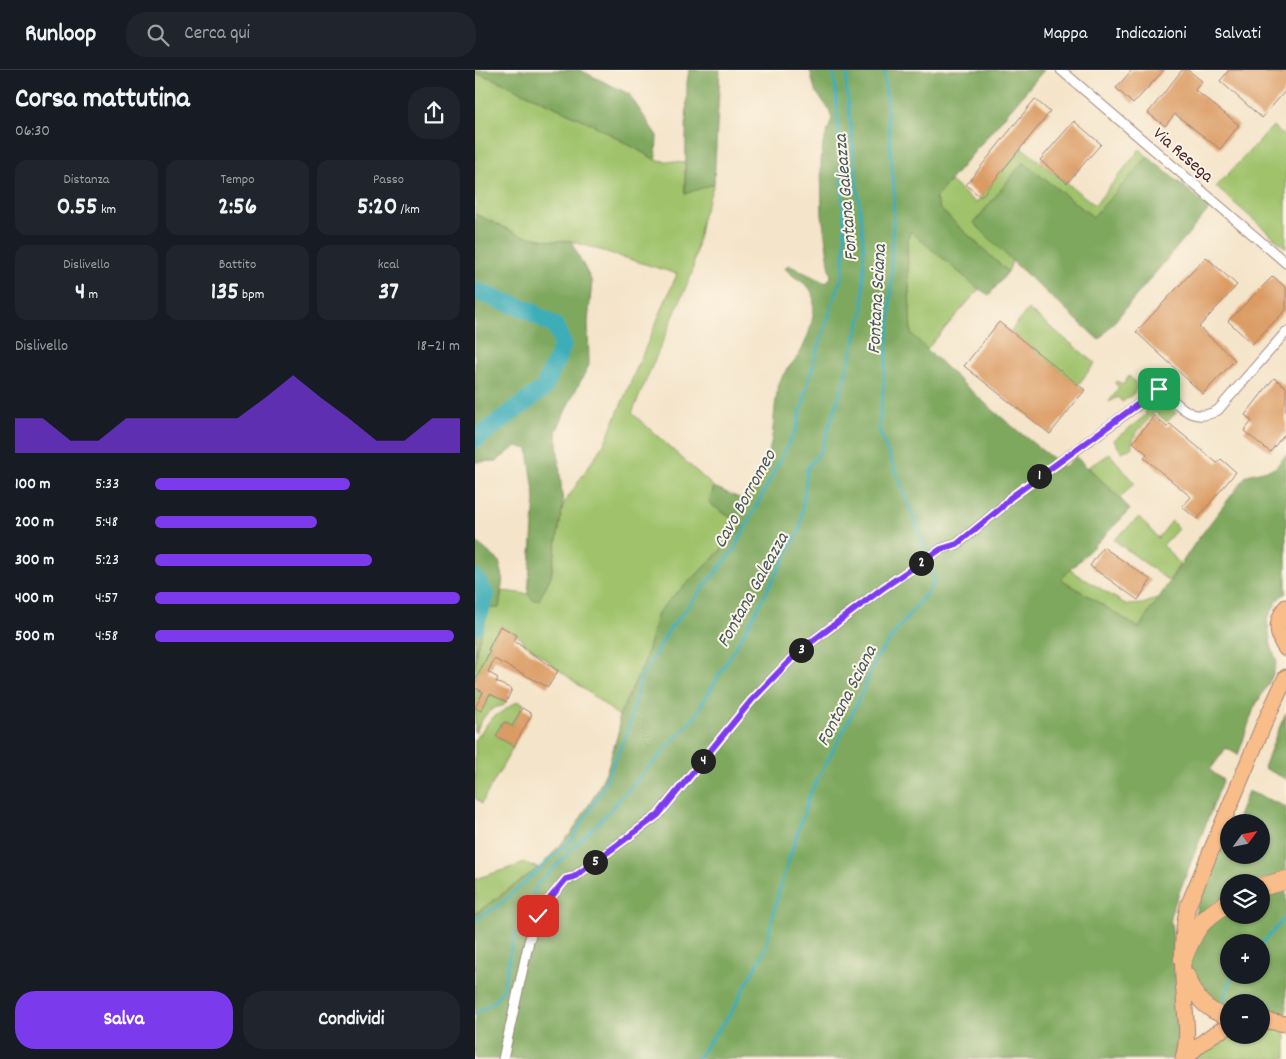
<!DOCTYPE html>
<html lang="it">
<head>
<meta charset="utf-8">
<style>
  body { margin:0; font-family:Dekko,sans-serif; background:#20242c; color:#f1f3f6; height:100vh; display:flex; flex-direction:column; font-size:19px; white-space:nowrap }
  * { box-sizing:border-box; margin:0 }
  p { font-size:16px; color:#9ea1a6 }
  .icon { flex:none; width:28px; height:28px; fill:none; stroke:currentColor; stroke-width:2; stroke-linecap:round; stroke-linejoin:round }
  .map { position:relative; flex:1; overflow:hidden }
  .panel { display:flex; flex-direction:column; background:#171b24; width:475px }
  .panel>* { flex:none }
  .needle { width:32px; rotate:57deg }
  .tools { position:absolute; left:745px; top:744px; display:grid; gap:10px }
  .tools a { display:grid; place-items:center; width:50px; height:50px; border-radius:50%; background:#171b24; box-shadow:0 1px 4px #0004; font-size:25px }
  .pin { position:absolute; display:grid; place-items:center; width:42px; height:42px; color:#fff; margin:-21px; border-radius:10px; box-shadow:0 2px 8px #0006 }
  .km { position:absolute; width:25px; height:25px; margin:-12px; border-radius:50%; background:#222; color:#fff; font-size:14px; line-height:25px; text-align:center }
  .round { display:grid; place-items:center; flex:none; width:52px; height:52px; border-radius:20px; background:#20242c }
  .overview { display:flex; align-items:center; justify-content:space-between; height:85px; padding:0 15px }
  h1 { font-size:28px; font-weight:800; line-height:38px }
  .stats { display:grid; grid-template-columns:repeat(3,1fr); gap:8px; height:85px; padding:5px 15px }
  .stats div { display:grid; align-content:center; border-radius:12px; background:#20242c; text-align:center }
  .stats b { font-size:25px; font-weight:800 }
  .stats small { font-size:14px; font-weight:400 }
  .stats p { font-size:14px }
  .chart { height:140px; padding:10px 15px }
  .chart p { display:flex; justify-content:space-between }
  .chart svg { width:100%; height:90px; margin-top:5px; fill:#7c3aed; opacity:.7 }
  .button { display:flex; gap:10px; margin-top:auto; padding:10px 15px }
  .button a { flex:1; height:58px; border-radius:20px; background:#7c3aed; color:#fff; font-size:20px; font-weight:800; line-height:58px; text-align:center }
  .button a+a { background:#20242c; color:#f1f3f6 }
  ul { padding:0 15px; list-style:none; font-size:16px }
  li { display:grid; grid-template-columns:80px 60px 1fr; align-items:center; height:38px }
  li i { height:12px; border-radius:6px; background:#7c3aed }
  header { display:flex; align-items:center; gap:30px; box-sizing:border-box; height:70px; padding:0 25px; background:#171b24; border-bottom:1px solid #363941 }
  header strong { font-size:24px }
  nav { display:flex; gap:28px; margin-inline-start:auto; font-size:18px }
  .search { width:350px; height:45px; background:#20242c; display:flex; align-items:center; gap:12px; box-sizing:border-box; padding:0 18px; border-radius:20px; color:#9ea1a6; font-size:19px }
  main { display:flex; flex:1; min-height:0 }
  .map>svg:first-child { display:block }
  .green { fill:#9fc26b; stroke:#74704b }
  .forest { fill:#7fa85f; stroke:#646445; fill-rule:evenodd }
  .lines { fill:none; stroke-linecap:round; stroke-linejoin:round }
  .stream { stroke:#3dadb8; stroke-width:3 }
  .river { stroke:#3dadb8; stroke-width:18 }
  .building { fill:#db9b64 }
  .street-casing { stroke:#9f827a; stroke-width:11 }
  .primary-casing { stroke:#9f827a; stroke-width:17 }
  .highway-casing { stroke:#9f827a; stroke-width:19 }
  .street { stroke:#fff; stroke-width:9 }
  .primary { stroke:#f8bd89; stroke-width:15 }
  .highway { stroke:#f8bd89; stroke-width:18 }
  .route-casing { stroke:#fff; stroke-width:10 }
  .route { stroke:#7c3aed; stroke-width:6 }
  .labels { text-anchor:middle; stroke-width:4; stroke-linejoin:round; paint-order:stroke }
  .street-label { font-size:18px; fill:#4a1f2b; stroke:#fcf5e5 }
  .water-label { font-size:19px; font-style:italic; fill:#455863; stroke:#fcf5e5 }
</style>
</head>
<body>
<header>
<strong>Runloop</strong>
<div class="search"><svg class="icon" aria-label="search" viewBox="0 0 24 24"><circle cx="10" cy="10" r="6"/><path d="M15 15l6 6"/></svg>Cerca qui</div>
<nav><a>Mappa</a><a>Indicazioni</a><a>Salvati</a></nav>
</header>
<main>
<section class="panel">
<div class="overview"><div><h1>Corsa mattutina</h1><p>06:30</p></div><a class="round"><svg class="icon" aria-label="share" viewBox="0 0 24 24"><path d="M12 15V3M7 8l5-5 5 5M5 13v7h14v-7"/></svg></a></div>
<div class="stats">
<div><p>Distanza</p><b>0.55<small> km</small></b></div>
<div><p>Tempo</p><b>2:56</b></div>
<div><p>Passo</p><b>5:20<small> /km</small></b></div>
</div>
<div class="stats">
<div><p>Dislivello</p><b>4<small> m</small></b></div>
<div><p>Battito</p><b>135<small> bpm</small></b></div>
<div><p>kcal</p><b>37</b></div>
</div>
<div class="chart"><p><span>Dislivello</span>18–21 m</p>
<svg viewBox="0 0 160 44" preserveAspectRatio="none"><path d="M0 44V27L10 27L20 38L30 38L40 27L50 27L60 27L70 27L80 27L90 17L100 6L110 17L120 27L130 38L140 38L150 27L160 27V44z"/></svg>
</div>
<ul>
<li><b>100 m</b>5:33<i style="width:64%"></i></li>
<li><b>200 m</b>5:48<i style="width:53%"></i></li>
<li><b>300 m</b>5:23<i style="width:71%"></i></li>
<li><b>400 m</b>4:57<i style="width:100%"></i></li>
<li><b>500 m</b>4:58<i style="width:98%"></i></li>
</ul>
<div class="button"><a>Salva</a><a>Condividi</a></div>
</section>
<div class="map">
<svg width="811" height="989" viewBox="0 0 811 989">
  <rect width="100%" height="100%" fill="#fcf5e5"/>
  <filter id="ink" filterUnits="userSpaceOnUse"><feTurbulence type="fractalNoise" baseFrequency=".02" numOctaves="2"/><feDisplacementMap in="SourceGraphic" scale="10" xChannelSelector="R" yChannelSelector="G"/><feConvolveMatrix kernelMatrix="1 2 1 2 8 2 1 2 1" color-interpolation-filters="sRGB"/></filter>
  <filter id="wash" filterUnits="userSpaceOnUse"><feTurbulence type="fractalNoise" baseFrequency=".0096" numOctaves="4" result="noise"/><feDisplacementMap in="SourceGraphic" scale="20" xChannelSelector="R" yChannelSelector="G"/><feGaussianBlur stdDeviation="1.12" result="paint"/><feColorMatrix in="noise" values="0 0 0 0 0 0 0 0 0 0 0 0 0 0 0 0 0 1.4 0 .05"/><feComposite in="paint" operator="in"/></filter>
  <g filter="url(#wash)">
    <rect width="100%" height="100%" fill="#f4e4c9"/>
    <!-- green -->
    <path class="green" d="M0 3 17 8 117 54 181 90 210 93V123L239 114 227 148 217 203 157 343 239 417 234 433 268 455 232 495 194 530 183 543 169 593 144 646 48 572 42 565 25 556 13 580 21 584 16 597 9 594 0 611 1 581 14 538H24L27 521 53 524 58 530 76 506 88 435 131 370 202 204 96 171H78L49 167 0 144Z
      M798 56 811 68V178L741 117Z
      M546 77 620 135 665 79 673 87 618 147 548 93 499 153 537 191 533 202 465 139 460 128 475 111 501 133Z
      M435 160 504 219 452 279 436 263 432 176Z
      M553 239 620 293 603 315 536 261Z
      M654 306C669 318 659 324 647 332L643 327 634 332 644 318 640 313 642 311 648 315Z
      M684 328 690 331 701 343 692 352 680 342C673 351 654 366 657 378L646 382 639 370 671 345 670 336Z
      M635 384 659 413 645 428 613 397Z
      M664 447 683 468 697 451 703 459 688 475 705 494 694 511 639 470Z
      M595 500 652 535 668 534 683 528 664 558 586 509Z
      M0 618 8 622 4 629 10 633 15 624 31 632 28 636C12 637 7 650 0 663Z
      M43 631 49 634 37 656 29 652 21 666 39 676 6 734 0 728V670L16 649Z
      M50 793 63 798 0 844V809Z
      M786 957 811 961V989H720L732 976 754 964 786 965Z"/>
    <!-- forest -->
    <path class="forest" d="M0 0H105L154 24 182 66 181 90 117 54 17 8 0 3Z
      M214 0H245L239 114 210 124 212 12Z
      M335 0H569L460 128 465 139 533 202 514 225 504 219 435 161 432 176 436 263C483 311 535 357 589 397L600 386 645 428 655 440 586 509 664 558 720 473 772 405 800 398 811 385V523L804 528 792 549 796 576 802 591 797 607 779 638 763 685 751 678 735 700 748 710 695 846 702 899 703 973 700 989H0V844L67 795 97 762 120 725 132 700 144 660V646L169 593 183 543 194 530 232 495 268 456 234 433 239 417 271 431C279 416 290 399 294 382 300 360 298 336 304 314 308 301 316 296 323 286 333 271 343 240 337 223 334 213 317 208 310 198L313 195 351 213 356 207 347 145 346 93 348 74 357 49 354 39 340 21Z
      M673 87 735 138 624 270 537 191 499 153 548 92 618 147Z
      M0 144 45 165 78 171H96L117 212 113 252 114 295 93 335 81 362 88 435 76 506 64 530H58L53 524 60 429 53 379 41 376 22 391 0 392Z
      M0 471 24 491 28 507 24 538H14L1 581 0 598Z
      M811 643V709L789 698 801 665Z
      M773 721 811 737V803L778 812H754V825L718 850C724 832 730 805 740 789 744 781 750 777 754 769V785H786V752H761Z
      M811 821V944L786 942V932H754V941L743 938 729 926 715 905 716 887 732 858 754 842V845H786V829ZM754 872H786V905H754Z"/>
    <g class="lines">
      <!-- stream -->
      <path class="stream" d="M0 850 25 835 98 768 127 720 153 660 166 608 195 559 259 480 321 359 339 291 368 203 370 167 361 23 358 0
        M786 875 811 847
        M746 935 755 912 760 905
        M0 944 19 932 28 920 37 874 62 815 126 750 219 648 274 554 325 460 332 399 346 381 367 318 388 241 389 176 371 15 373 0
        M222 989 256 943 290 880 304 821 335 724 378 642 404 584 460 512 443 458 404 360 415 250 419 122 409 0"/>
      <!-- river -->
      <path class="river" d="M0 221 53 240 80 256 88 275 69 318 0 370
        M0 508 11 525 0 556"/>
    </g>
    <g id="blocks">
      <!-- building -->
      <path class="building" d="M657 0H689L658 34 641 18Z
        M707 0H713L727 11 720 20 764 55 745 79 700 44 690 56 673 43Z
        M754 0H811V20L787 48 745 11Z
        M560 29 575 42 506 127 491 115Z
        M599 51 626 74 592 113 565 90Z
        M731 187 762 215 724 257 760 290 728 324 661 262Z
        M798 206 811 218V240L777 274 753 251Z
        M524 252 610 320 575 364 489 296Z
        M799 308 811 317V362L795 382 769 361 777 351 770 345Z
        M679 346 692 357 695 354 742 393 746 389 761 402 722 449 707 437 716 427 669 388 672 384 658 372Z
        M628 477 676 510 663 530 615 496Z
        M25 556 42 565 39 571 83 601 73 617 19 589 13 602 23 608 21 612 37 619 31 632 15 624 6 641 0 638 8 622 0 618V611L15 581 13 580Z
        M47 638 57 644 39 676 21 666 29 652 37 656Z"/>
    </g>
  </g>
  <g filter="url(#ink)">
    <use href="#blocks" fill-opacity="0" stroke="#9f827a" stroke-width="1"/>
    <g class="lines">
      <!-- street casing -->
      <g class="street-casing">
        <path id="street" d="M586 0 811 193
          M28 989 54 871 63 846 72 832 91 809 99 807 183 745 276 631 323 582 408 518 466 479 482 474 526 438 535 428 685 319C705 335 717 355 743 340L811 262"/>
      </g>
      <!-- primary casing -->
      <g class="primary-casing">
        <path id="primary" d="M811 537C800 551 801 566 811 579
          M712 905C722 929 728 939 754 948
          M786 950 811 954
          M708 989C715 962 710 951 709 924 707 895 706 864 713 836L789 654 811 607
          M711 989C723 975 736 963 754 957"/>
      </g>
      <!-- highway casing -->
      <g class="highway-casing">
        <path id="highway" d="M786 817 811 810
          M708 889C720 858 726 849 754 832"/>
      </g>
      <!-- street -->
      <use href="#street" class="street"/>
      <!-- primary -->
      <use href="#primary" class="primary"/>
      <!-- highway -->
      <use href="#highway" class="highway"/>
    </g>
  </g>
  <g class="lines" filter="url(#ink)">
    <!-- route casing -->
    <g class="route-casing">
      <path id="route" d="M63 846 72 832 91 809 99 807 183 745 276 631 323 582 408 518 466 479 482 474 526 438 535 428 684 319"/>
    </g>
    <!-- route -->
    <use href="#route" class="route"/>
  </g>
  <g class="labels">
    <!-- street labels -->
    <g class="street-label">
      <text transform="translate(709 84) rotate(41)" y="6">Via Resega</text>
    </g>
    <!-- water labels -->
    <g class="water-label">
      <text transform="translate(369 128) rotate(-95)" y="7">Fontana Galeazza</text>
      <text transform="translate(400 229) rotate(-87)" y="7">Fontana Sciana</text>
      <text transform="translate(268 428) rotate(-61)" y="7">Cavo Borromeo</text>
      <text transform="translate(276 519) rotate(-61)" y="7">Fontana Galeazza</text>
      <text transform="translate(370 625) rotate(-63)" y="7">Fontana Sciana</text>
    </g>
  </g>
</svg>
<div class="tools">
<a><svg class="needle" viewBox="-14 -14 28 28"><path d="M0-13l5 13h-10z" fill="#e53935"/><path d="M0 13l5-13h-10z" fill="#9ea1a6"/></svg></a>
<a><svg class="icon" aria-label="layers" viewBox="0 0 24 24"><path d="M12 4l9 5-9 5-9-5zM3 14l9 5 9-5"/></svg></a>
<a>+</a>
<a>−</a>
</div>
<div class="pin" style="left:684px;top:319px;background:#1e9e55"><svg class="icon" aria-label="arrive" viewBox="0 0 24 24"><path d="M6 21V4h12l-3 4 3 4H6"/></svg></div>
<div class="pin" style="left:63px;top:846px;background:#d93025"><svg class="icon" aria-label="check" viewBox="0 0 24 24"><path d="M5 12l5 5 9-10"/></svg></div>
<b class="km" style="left:564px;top:406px">1</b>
<b class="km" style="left:446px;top:493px">2</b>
<b class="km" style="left:326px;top:580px">3</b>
<b class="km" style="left:228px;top:691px">4</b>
<b class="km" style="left:120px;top:792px">5</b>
</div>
</main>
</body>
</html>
